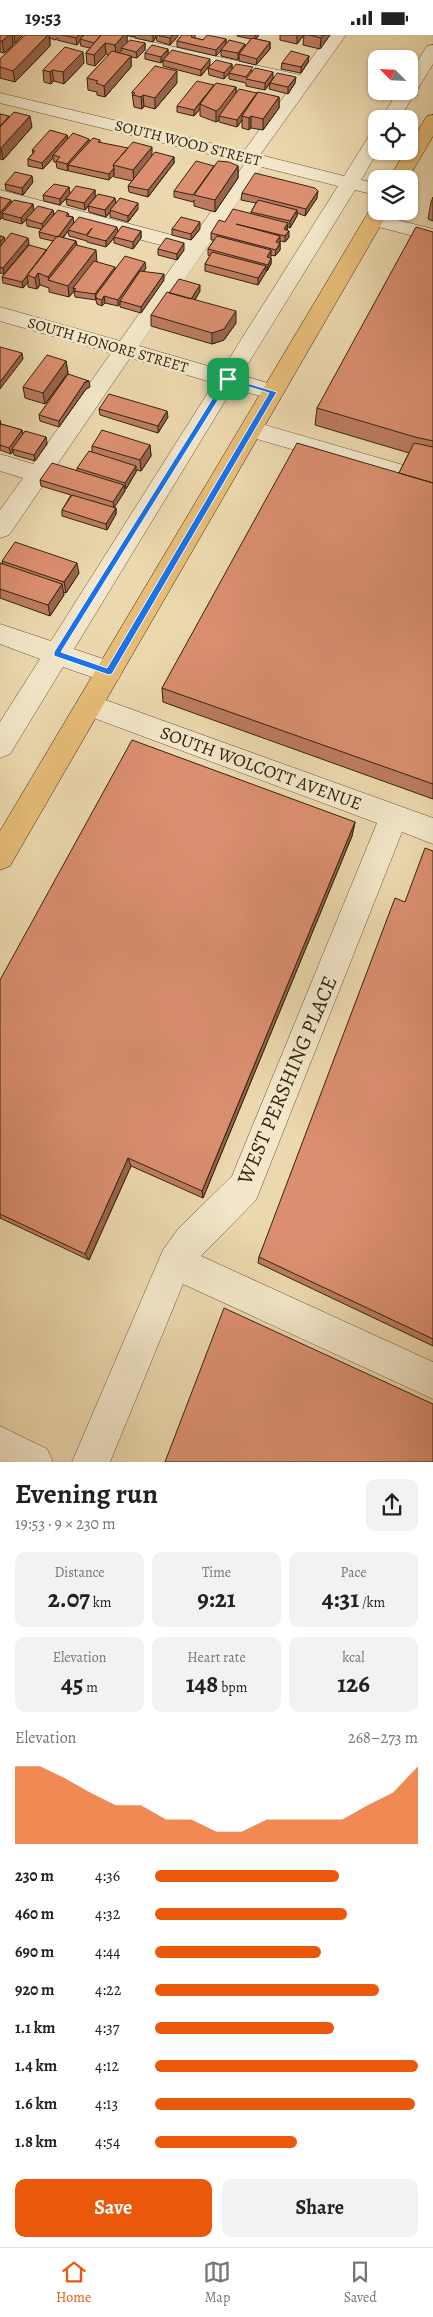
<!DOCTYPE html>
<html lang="en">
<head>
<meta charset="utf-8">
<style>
  body { margin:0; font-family:Alegreya,serif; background:#f2f2f2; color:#222; height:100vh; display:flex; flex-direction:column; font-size:19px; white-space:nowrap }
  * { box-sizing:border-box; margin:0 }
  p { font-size:16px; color:#767676 }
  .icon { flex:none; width:28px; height:28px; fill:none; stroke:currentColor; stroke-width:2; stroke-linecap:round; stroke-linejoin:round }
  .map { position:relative; height:1427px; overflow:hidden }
  .details { display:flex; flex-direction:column; background:#fff; flex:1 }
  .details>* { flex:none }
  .needle { width:32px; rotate:294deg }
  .buttons { position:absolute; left:368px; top:15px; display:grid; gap:10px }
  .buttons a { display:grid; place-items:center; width:50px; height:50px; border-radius:10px; background:#fff; box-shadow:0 1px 4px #0004; font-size:25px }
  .pin { position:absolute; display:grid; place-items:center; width:42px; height:42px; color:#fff; margin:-21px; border-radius:10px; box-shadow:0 2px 8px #0006 }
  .round { display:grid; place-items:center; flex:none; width:52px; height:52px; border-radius:10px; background:#f2f2f2 }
  .summary { display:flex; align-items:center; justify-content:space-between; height:85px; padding:0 15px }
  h1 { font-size:28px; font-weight:700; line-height:38px }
  .metrics { display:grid; grid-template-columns:repeat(3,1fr); gap:8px; height:85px; padding:5px 15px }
  .metrics div { display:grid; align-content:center; border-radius:10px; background:#f2f2f2; text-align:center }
  .metrics b { font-size:25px; font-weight:700 }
  .metrics small { font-size:14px; font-weight:400 }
  .metrics p { font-size:14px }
  .chart { height:140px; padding:10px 15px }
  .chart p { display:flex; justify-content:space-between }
  .chart svg { width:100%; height:90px; margin-top:5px; fill:#ea580c; opacity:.7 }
  .primary-button { display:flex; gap:10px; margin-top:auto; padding:10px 15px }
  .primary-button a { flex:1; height:58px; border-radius:10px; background:#ea580c; color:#fff; font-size:20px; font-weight:700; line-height:58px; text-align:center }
  .primary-button a+a { background:#f2f2f2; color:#222 }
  ul { padding:0 15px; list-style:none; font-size:16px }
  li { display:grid; grid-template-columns:80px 60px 1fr; align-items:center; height:38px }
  li i { height:12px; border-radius:6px; background:#ea580c }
  .status { display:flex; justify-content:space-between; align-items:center; height:35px; padding:0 25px; background:#fff; direction:ltr }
  .status svg { height:14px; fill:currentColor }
  .dock { display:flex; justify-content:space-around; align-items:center; height:70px; border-top:1px solid #e0e0e0; background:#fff; font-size:14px; color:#767676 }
  .dock a { display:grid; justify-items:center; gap:2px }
  .dock .selected { color:#ea580c }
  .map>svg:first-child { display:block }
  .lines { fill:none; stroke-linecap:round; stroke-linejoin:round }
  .minor-casing { stroke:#615037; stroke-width:1 }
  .major-casing { stroke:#33230f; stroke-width:1 }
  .minor { fill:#f3e6ca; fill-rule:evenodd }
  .major { fill:#e6bc77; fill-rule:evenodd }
  .wall { fill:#bc7b60; stroke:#33230f }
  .shaded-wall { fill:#99644e; stroke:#33230f }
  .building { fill:#db8f70; stroke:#33230f }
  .route { fill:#1a73e8; stroke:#fff; fill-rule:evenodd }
  .labels { text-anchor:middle; stroke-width:5; stroke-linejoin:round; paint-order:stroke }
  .far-street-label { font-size:15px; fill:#33230f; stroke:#f3e6ca }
  .street-label { font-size:18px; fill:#33230f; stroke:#f3e6ca }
  .near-street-label { font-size:21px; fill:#33230f; stroke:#f3e6ca }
</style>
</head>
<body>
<div class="status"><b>19:53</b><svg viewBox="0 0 49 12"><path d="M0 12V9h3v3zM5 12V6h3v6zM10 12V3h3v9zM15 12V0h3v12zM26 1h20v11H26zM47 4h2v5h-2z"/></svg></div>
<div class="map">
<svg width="433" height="1427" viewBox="0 0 433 1427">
  <rect width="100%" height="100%" fill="#ecd8ae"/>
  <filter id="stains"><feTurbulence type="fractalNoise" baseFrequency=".004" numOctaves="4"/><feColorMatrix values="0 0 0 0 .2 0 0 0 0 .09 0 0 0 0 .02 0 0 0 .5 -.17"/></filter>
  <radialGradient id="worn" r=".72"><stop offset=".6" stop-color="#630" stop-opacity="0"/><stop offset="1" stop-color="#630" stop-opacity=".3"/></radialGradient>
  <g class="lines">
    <!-- minor casing -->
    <g class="minor-casing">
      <path id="minor" d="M89 0H121L300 40 328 0H346L260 120 344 141 369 101 376 99V116H378L361 145 376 148V160L355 155 241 340 281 352 284 357 281 362 273 365 233 353 74 614 118 629 122 637 118 645 109 648 63 632 10 719 0 723V687L40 624 0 609V589L51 606 214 348 130 323 9 500 0 503V475L23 443 0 436V419L33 429 111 318 0 286V272L120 306 183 216 0 167V155L191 205 245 128 0 68V58L244 116 293 49 98 5 92 4ZM262 132 338 151 222 335 139 311Z
        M433 10V29L399 84H381L398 56H409V40L427 11Z
        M374 179 433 194V206L367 189 364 185 367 181Z
        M251 386 410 432 414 438 410 444 402 446 243 400 240 394 243 388Z
        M89 659 433 783V809L402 797 256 1165 201 1221 433 1327V1364L183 1249 110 1427H72L163 1215 178 1194 232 1141 377 788 80 678 76 670 80 662Z
        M0 1391 47 1414 53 1427H0Z"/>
    </g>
    <!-- major casing -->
    <g class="major-casing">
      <path id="major" d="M433 80V101L408 144H389L405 116H409V110L427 81Z
        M376 171V176H389L10 831 0 835V796L369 176 372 172Z"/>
    </g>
    <!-- minor -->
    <use href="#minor" class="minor"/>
    <!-- major -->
    <use href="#major" class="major"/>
  </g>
  <!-- wall -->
  <path class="wall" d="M0 0H23L15 8 13 7V10L4 18 0 17Z
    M25 0H178V1L170 10 157 6 156 2 153 7 135 3V1L133 2 127 0V8H145V15L137 23 131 22V32L105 62 97 60V57L88 55 87 43 109 20 106 19 95 31 87 29 86 18 90 13 81 11 80 6 77 10 57 5V3L55 5 50 3V11L15 47 0 43V24Z
    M182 0H195V3L203 5 226 4V9L245 12 251 4 237 1V0H259L256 4 270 7V14L256 30 239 26V23L238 25 221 21V16L216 21 177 12V6Z
    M280 0H304L297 9 280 5Z
    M304 0H330L320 14 303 10Z
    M168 14V19L210 30 201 41 163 31V26L161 28 145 24V18Z
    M309 21 308 27 301 38 281 34 282 28Z
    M84 28 64 49 54 46 51 49 44 47 43 35Z
    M232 29V34L253 36 273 43 295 48 288 59 269 54 270 48 272 45 265 55 246 51V48L229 44V38L224 44 209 40 208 33Z
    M177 48 155 74 144 71 142 74 134 72 132 57Z
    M214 50 236 52V59L257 58 279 62V73L263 95 251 93 249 95 242 93V85L237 92 219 87V85L216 87 200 81V74L194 81 177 77V71Z
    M0 79 32 92 3 125 0 124Z
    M67 100 68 104 89 107 100 105V108L152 121 174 122V128L148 162 129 157 128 151 132 146 114 142V140L109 145 69 136 68 135V136L57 133 56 127H54L53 123 43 134 28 131V124L33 118 32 115Z
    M214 131H238V143L215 177 194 171V165L193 167 174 162V156Z
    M33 147 23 160 6 155 5 149Z
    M69 152 70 159 60 170 44 166 43 160Z
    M95 155V162L85 175 67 170 66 164Z
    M242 158 317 163 305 181 297 178V181L290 193 288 192 287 195 289 202 285 207 280 206V215L275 221 271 220 270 223H271V229L267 236H266L258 250 205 236V229L210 221 208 220V214L214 205H211V198L225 187 251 179V177L256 168 241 165Z
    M0 162 11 168 33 169 34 176 22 189 3 184V182L0 185Z
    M433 162V186L428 184 431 167Z
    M115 163V169L138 174 128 187 110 182V177L106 182 89 177 88 171Z
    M53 175 54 179 68 178 69 181 73 182 74 188 118 197 141 196V203L133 214 114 208V203L106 212 87 207V206L69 201 68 196 63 203 76 206 77 210 97 227 115 234 146 233 143 237 164 245 141 278 120 272V269L118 271 105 268 102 271 97 269 96 265 75 262 74 256 69 262 49 257V253L40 250 37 254 28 252V247L23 253 3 248 2 242 4 239 0 238V201L4 202 5 206 29 209 17 224 47 215 53 206 40 203 39 197 41 194 27 191 26 184Z
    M172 194H200L191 205 172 200Z
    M433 197V764L163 667 162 653 399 438 409 418 315 390 317 373Z
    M158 214 184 215 177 225 158 220Z
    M200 256 195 265 236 288 224 305 212 309 151 291V280Z
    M66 326 68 338 45 369 25 363 23 352Z
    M68 339 90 352 86 354 59 392 40 386 39 380Z
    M99 374 168 382 158 398 100 380Z
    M0 385 1 389 22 395 23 399 46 402 47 409 35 426 14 420 13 416 11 419 0 415Z
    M150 410 151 421 141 436 136 435V437L126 454 124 453 125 456 114 472 116 473V479L107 495 62 481V475L71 460 41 451 40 445 77 436V433L92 417V411Z
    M2 526 79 538 66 558 63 557 64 560 50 581 0 563V528L3 529Z
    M355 787 352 801 203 1163 131 1131 89 1225 0 1183V945Z
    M433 816V1311L258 1228 259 1222 405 867Z"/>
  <!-- shaded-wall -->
  <path class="shaded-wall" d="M9 0H12L13 10 4 18 2 6Z
    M15 0H23L15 8 14 1Z
    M48 0H49L50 11 15 47 13 36Z
    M79 0H85L80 4V6L77 10 76 3Z
    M124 0H127V9L121 13 122 15 116 21 115 10Z
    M153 0H158H156V2L153 7Z
    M173 0H178V1L170 10V3Z
    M255 0H259L255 5Z
    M297 0H304L297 9Z
    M323 0H330L320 14 321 3Z
    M226 4V10L221 15V16L216 21V15Z
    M270 7V14L256 30 257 24Z
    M105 8 106 19 95 31 94 20Z
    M145 8V15L137 23 136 17Z
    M245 9V15L239 19V23L238 25V18Z
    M168 14V20L163 25 161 28V22Z
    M83 17 84 28 64 49 63 37Z
    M131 21V32L105 62 104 51Z
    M309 21 308 27 301 38V32Z
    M210 24V30L201 41V35Z
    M232 29V35L224 44V38Z
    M52 35 54 46 51 49 50 37Z
    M177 36V48L155 74V63Z
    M273 37V43L265 55V48Z
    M296 42 295 48 288 59V52Z
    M214 50 200 69V74L194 81V75Z
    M236 52V64L219 81V85L216 87V76Z
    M257 58 256 65 242 81V85L237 92V85Z
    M143 60 144 71 142 74 141 62Z
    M279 62V73L263 95V84Z
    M30 81 32 92 3 125 1 113Z
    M251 81V93L249 95V83Z
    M67 100 68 106 53 120V123L43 134 42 128Z
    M89 104 90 111 68 130V136L67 129Z
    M152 112V124L134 147 133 135Z
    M174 122V128L148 162V155Z
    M238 131V143L215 177V165Z
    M114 133V140L109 145V139Z
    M32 141 33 147 23 160 22 153Z
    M69 152 70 159 60 170V164Z
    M95 155V162L85 175 84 168Z
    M318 156 317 163 305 181 306 174Z
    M115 163 116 169 106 182 105 175Z
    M11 165 12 171 2 178 3 182 0 185V178Z
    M138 168V174L128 187V181Z
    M33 169 34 176 22 189 21 183Z
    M53 175 54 182 43 195 42 189Z
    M297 175V181L290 193V186Z
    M73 182 74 189 58 208V202Z
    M200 187V194L191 205V199Z
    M288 188 287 194 284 201V194Z
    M117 192 118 198 114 202V203L106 212V206Z
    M141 196V203L133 214V207Z
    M289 196V202L285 207V201Z
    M280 201V207L276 214V207Z
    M4 202 5 208 0 214V207Z
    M28 203 29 209 4 239 3 233Z
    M76 206 77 218 49 246 48 242Z
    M184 208V215L177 225V219Z
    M280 208V215L275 221 276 215Z
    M96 215 97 227 73 253 74 256 69 262 68 251Z
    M271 215V222L267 228V222Z
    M271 223V229L267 236 268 230Z
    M145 227 146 233 122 266H120V269L118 271V265Z
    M266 231V237L258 250V243Z
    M115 232V238L96 263V265L95 259Z
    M38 238 40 250 37 254 35 243Z
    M164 239V245L141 278V272Z
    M27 241 28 247 23 253 22 247Z
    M200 250V256L190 273V266Z
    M104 261 105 268 102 271V265Z
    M236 276V288L224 305 212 309V298Z
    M22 318 23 324 0 354V347Z
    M66 326 68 338 45 369 43 358Z
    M89 346 90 352 86 354 59 392V386L85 347Z
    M167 376 168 382 158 398V391Z
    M22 395 23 402 12 414 13 416 11 419 9 413Z
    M46 402 47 409 35 426 34 420Z
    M150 410 151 421 141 436 140 425Z
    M136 431V437L126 454 125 448Z
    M124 450 125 456 114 473 113 467Z
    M116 473V479L107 495 106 489Z
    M77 528 79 538 66 558 64 547Z
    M62 549 64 560 50 581 48 570Z
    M355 787 352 801 203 1163 202 1156Z
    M128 1123 131 1131 89 1225 85 1219Z"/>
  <!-- building -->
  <path class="building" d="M0 0H9L2 6H0Z
    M25 0H48L13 36 0 32V24Z
    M62 0H79L76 3Z
    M84 0H101L94 8 80 4Z
    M101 0H124L115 10 105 8 94 20 86 18Z
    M156 0H173L170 3Z
    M182 0H192L191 2 203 5 207 0 226 4 216 15 177 6Z
    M309 0H323L321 3Z
    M252 3 270 7 257 24 239 19Z
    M130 5 145 8 136 17 121 13Z
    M229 5 245 9 238 18 221 15Z
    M152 10 168 14 161 22 145 18Z
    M65 12 83 17 63 37 52 35 50 37 43 35Z
    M172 15 210 24 201 35 163 25Z
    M112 16 131 21 104 51 96 48 98 46 87 43Z
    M291 16 309 21 301 32 282 28Z
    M216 25 232 29 224 38 208 33Z
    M236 29 253 32 246 42 229 38Z
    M155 31 177 36 155 63 143 60 141 62 133 60 135 58 132 57Z
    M255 33 273 37 265 48 246 44Z
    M277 38 296 42 288 52 270 48Z
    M197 46 214 50 194 75 177 71Z
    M216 48 236 52 219 74 216 76 200 69Z
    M239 54 257 58 237 85 219 81Z
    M258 57 279 62 263 84 251 81 249 83 242 81Z
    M14 77 30 81 1 113H0V92Z
    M0 79 9 81 0 91Z
    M50 95 67 100 42 128 28 124 35 116 32 115Z
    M73 98 89 104 67 129 56 126 60 122 53 120Z
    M93 103 100 105 98 107 128 113 113 130 114 133 109 139 68 130Z
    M133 107 152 112 133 135 113 130Z
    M155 117 174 122 148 155 128 151Z
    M196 126 214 131 193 160 174 156Z
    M218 126 229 127 238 131 215 165 194 160Z
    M15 137 32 141 22 153 5 149Z
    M255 138 315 153 318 156 306 174 242 158Z
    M54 149 69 152 60 164 43 160Z
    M76 151 95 155 84 168 66 164Z
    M98 159 115 163 105 175 88 171Z
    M0 162 11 165 0 178Z
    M120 163 138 168 128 181 110 175Z
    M14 165 33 169 21 183 2 178Z
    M258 165 297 175 290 186 251 177Z
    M38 171 53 175 42 189 26 184Z
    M233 174 288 188 284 194 289 196 285 201 236 189 280 201 276 207 280 208 276 215 211 198 219 185 225 187Z
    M58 175 68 178 66 181 73 182 58 202 39 197Z
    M79 182 117 192 106 206 87 201 92 193 86 200 68 195Z
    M181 182 200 187 191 199 172 194Z
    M122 191 141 196 133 207 114 202Z
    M416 192 433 197V406L415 402 317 373Z
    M11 198 28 203 3 233 0 232V212Z
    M0 201 4 202 0 207Z
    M57 201 76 206 48 242 38 238 35 243 27 240Z
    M217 201 271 215 267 222 271 223 268 230 208 214Z
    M166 203 184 208 177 219 158 214Z
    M29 210 47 215 22 247 2 242Z
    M76 210 96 215 68 251 48 245Z
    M212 217 266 231 258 243 205 229Z
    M125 221 145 227 118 265 104 261 102 265 96 263V260Z
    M94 226 115 232 95 259 74 256 76 254 73 253Z
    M140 236 164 239 141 272 120 266Z
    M179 244 200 250 191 264 169 258Z
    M167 257 236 276 224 294 212 298 151 280Z
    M0 312 22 318 0 347Z
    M47 320 66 326 43 358 23 352Z
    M68 339 89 346 85 347 59 386 39 380Z
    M109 359 167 376 158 391 99 374Z
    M1 389 22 395 9 413 0 410V391Z
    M102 395 150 410 140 425 92 411Z
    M25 396 46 402 34 420 12 414Z
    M297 408 433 448V749L162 653Z
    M414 408 433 412V448L399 438Z
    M89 416 136 431 125 448 77 433Z
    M52 428 124 450 113 467 40 445Z
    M72 460 116 473 106 489 62 475Z
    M15 507 77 528 64 547 2 526Z
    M0 528 62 549 48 570 0 554Z
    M132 705 355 787 202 1156 128 1123 85 1219 0 1179V945Z
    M425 813 433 816V1304L259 1222 395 863 405 867Z
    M224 1273 433 1369V1427H165Z"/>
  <!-- route -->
  <path class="route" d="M226 342 277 357 112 639 109 640 54 621V617ZM230 346 269 358 107 633 61 617Z"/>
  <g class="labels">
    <!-- far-street labels -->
    <g class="far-street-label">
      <text transform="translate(188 108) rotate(14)" y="5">SOUTH WOOD STREET</text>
      <text transform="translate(108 310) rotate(16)" y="5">SOUTH HONORE STREET</text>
    </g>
    <!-- street labels -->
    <g class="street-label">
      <text transform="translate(261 733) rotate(20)" y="6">SOUTH WOLCOTT AVENUE</text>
    </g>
    <!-- near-street labels -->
    <g class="near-street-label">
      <text transform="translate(287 1045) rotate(-67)" y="7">WEST PERSHING PLACE</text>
    </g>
  </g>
  <rect width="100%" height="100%" filter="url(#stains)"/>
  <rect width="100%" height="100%" fill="url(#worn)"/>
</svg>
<div class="buttons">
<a><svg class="needle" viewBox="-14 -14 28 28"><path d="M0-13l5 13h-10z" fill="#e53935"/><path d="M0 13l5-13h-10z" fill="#767676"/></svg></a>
<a><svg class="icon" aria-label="locate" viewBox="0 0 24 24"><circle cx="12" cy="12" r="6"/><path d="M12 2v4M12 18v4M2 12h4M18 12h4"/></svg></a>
<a><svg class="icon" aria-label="layers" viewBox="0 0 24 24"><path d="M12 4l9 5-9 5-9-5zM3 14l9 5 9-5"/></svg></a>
</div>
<div class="pin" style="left:228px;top:344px;background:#1e9e55"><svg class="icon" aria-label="arrive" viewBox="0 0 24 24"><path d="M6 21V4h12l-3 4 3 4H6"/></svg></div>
</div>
<section class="details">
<div class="summary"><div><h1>Evening run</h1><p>19:53 · 9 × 230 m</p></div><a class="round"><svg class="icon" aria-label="share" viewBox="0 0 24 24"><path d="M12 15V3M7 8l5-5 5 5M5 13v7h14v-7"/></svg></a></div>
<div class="metrics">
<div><p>Distance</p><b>2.07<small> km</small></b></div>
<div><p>Time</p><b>9:21</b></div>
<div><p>Pace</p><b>4:31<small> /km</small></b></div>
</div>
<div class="metrics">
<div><p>Elevation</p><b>45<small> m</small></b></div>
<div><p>Heart rate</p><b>148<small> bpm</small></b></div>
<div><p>kcal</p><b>126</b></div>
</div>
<div class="chart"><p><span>Elevation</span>268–273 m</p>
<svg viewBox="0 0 160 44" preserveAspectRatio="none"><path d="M0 44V6L10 6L20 12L30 19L40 25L50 25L60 32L70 32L80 38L90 38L100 32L110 32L120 32L130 32L140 25L150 19L160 6V44z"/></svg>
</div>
<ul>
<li><b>230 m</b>4:36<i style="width:70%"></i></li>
<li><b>460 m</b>4:32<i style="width:73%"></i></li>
<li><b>690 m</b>4:44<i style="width:63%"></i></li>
<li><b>920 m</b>4:22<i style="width:85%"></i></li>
<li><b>1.1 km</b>4:37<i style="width:68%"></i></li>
<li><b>1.4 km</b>4:12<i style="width:100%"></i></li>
<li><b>1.6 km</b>4:13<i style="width:99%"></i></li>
<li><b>1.8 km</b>4:54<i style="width:54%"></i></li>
</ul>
<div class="primary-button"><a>Save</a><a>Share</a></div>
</section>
<nav class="dock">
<a class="selected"><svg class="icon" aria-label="home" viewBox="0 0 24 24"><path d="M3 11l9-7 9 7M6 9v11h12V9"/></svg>Home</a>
<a><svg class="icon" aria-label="map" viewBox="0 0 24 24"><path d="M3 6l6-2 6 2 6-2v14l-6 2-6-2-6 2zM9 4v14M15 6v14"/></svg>Map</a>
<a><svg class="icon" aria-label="saved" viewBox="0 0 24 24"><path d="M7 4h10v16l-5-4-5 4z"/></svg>Saved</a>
</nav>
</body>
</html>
